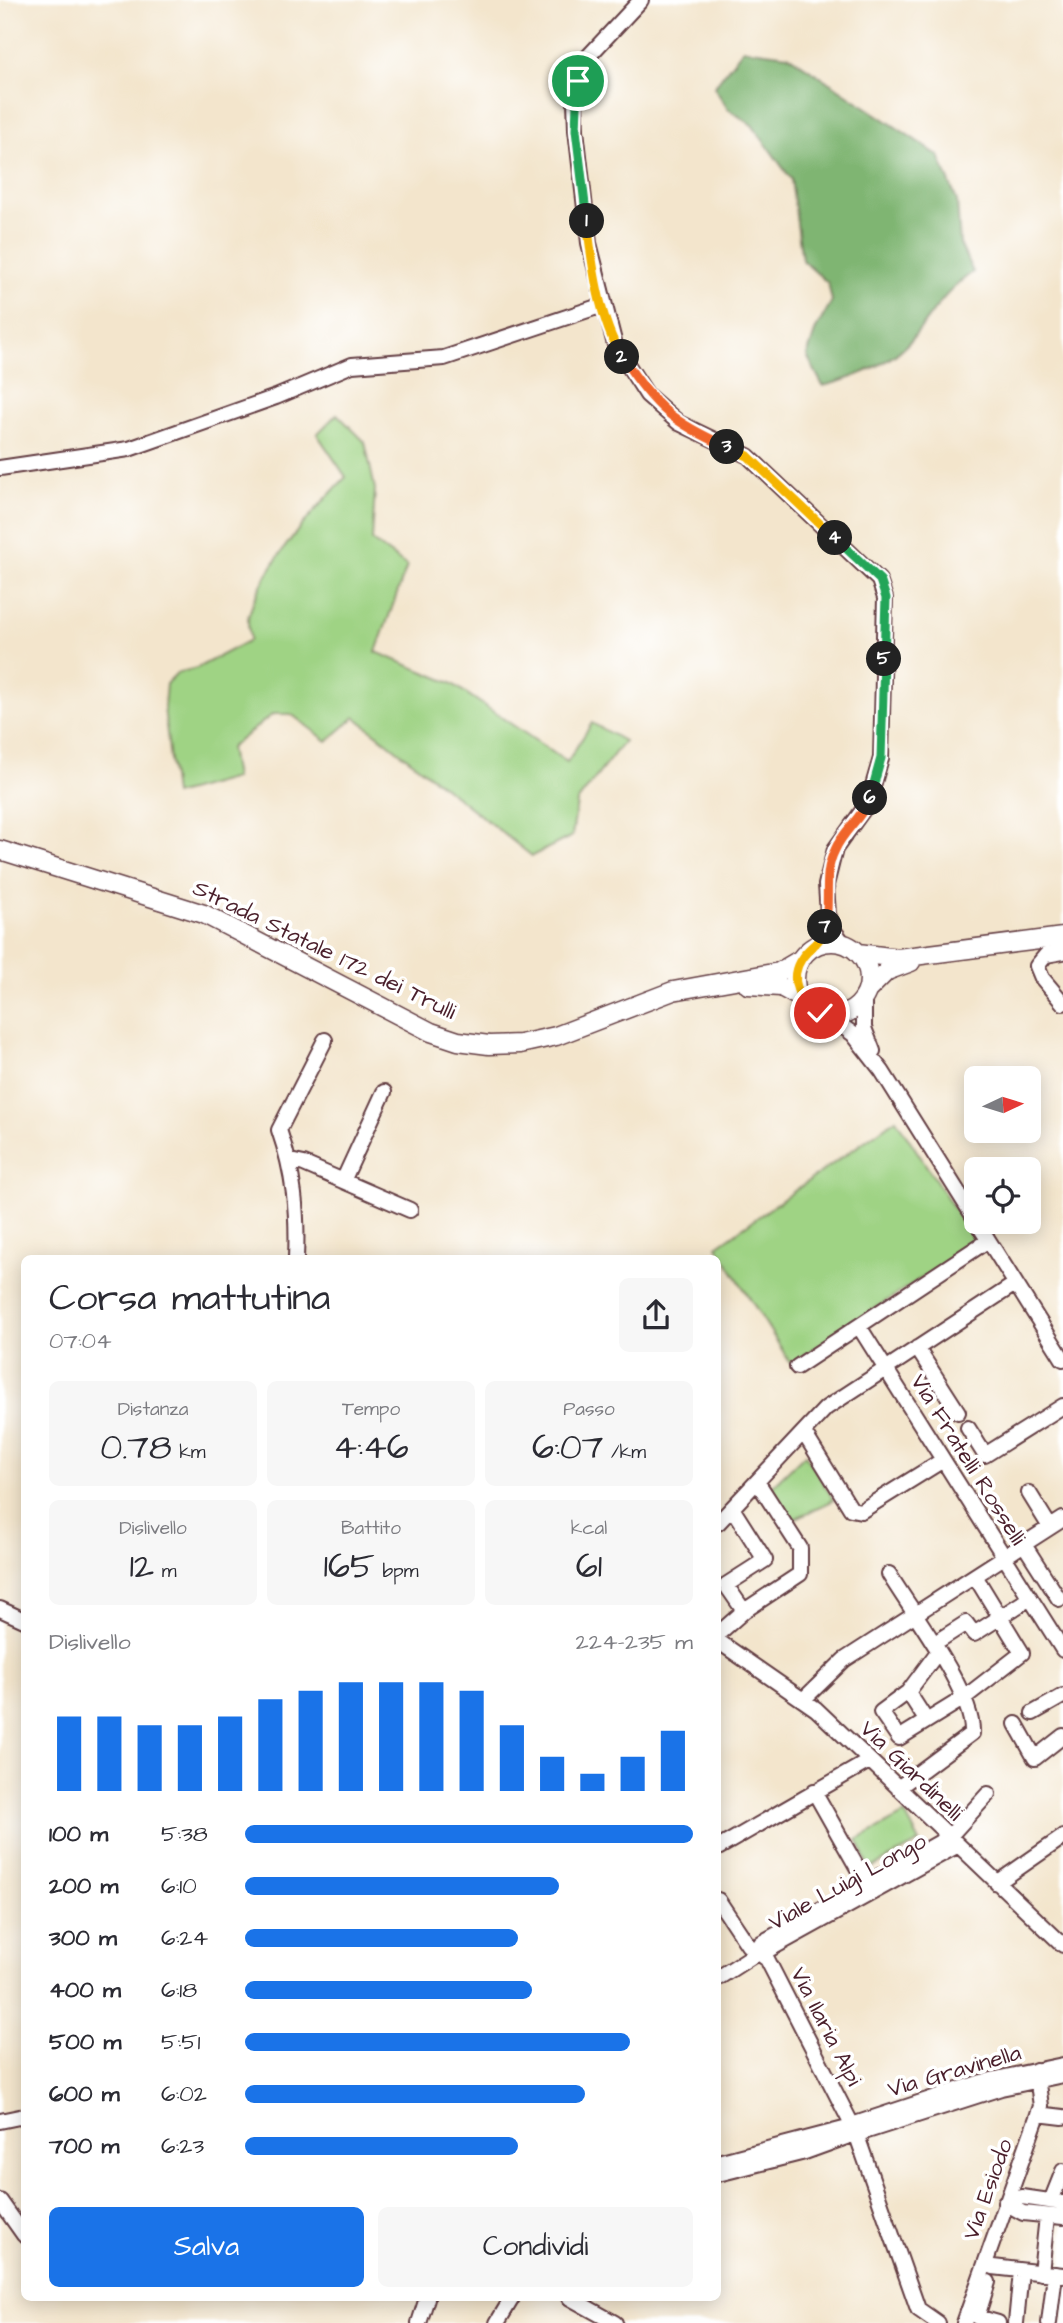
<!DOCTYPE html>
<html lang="it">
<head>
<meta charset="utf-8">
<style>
  body { margin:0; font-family:"Architects Daughter",sans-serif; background:#f7f7f7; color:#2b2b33; height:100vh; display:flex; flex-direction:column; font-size:26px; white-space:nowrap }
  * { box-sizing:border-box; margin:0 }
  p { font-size:23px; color:#7c7c81 }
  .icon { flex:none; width:38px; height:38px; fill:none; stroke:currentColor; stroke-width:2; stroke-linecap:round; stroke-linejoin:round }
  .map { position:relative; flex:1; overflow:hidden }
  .sheet { position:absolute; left:21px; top:1255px; width:700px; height:1046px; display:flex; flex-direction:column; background:#fff; border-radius:10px; box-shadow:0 4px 18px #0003 }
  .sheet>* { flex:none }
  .needle { width:46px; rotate:86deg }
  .tools { position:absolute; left:964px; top:1066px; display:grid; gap:14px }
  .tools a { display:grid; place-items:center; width:77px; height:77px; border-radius:10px; background:#fff; box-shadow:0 4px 18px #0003; font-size:35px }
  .pin { position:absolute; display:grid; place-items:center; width:60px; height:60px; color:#fff; margin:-30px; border:4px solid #fff; border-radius:50%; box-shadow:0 2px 7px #0007 }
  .km { position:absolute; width:35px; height:35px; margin:-18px; border-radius:50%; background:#222; color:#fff; font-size:19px; line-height:35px; text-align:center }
  .round { display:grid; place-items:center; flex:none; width:74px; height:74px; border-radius:10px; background:#f7f7f7 }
  .overview { display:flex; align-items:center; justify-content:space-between; height:119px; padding:0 28px }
  h1 { font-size:38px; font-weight:600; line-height:52px }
  .metrics { display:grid; grid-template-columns:repeat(3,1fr); gap:10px; height:119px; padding:7px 28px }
  .metrics div { display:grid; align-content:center; border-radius:10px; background:#f7f7f7; text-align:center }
  .metrics b { font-size:35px; font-weight:600 }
  .metrics small { font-size:19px; font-weight:400 }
  .metrics p { font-size:19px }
  .chart { height:196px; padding:14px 28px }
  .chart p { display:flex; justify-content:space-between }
  .chart svg { width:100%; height:126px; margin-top:7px; stroke:#1a73e8; stroke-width:6 }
  .cta { display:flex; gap:14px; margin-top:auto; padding:14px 28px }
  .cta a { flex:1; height:80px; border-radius:10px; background:#1a73e8; color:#fff; font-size:28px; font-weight:600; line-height:80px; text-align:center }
  .cta a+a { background:#f7f7f7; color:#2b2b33 }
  ul { padding:0 28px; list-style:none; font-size:23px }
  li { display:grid; grid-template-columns:112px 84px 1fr; align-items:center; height:52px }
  li i { height:18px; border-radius:9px; background:#1a73e8 }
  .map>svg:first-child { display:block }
  .green { fill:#9fd384; stroke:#747958; stroke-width:2 }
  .forest { fill:#7fb572; stroke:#646a4e; stroke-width:2 }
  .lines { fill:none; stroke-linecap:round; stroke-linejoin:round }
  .minor-casing { stroke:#633d43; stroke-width:18 }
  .major-casing { stroke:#633d43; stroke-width:21 }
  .minor { stroke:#fff; stroke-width:14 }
  .major { stroke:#fff; stroke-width:18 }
  .split-1-casing { stroke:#fff; stroke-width:14 }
  .split-2-casing { stroke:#fff; stroke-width:14 }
  .split-3-casing { stroke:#fff; stroke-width:14 }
  .split-4-casing { stroke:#fff; stroke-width:14 }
  .split-5-casing { stroke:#fff; stroke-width:14 }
  .split-6-casing { stroke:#fff; stroke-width:14 }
  .split-7-casing { stroke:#fff; stroke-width:14 }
  .split-8-casing { stroke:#fff; stroke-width:14 }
  .split-1 { stroke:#22a559; stroke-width:9 }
  .split-2 { stroke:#f5b400; stroke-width:9 }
  .split-3 { stroke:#f0652b; stroke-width:9 }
  .split-4 { stroke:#f5b400; stroke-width:9 }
  .split-5 { stroke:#22a559; stroke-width:9 }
  .split-6 { stroke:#22a559; stroke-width:9 }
  .split-7 { stroke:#f0652b; stroke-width:9 }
  .split-8 { stroke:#f5b400; stroke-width:9 }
  .labels { text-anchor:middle; stroke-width:7; stroke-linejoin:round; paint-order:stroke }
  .street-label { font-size:23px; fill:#4a1f2b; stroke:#fff }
</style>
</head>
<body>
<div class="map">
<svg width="1063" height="2323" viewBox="0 0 1063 2323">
  <rect width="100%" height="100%" fill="#fff"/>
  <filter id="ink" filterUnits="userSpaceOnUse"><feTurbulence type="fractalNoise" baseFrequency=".0143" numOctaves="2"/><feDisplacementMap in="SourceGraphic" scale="14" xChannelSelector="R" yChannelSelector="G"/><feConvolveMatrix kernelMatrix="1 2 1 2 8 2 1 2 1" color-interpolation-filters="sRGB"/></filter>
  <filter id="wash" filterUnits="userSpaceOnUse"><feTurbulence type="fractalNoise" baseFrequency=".00686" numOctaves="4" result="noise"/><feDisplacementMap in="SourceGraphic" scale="28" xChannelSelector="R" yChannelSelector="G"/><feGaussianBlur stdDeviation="1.57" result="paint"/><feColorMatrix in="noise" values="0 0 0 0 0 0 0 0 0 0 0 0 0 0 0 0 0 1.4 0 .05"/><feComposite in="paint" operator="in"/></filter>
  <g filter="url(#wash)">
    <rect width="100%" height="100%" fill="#f3e5cc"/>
    <!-- green -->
    <path class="green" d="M337 414 365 442 375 489 372 541 407 566 376 652 451 683 567 762 592 723 624 741 577 802 572 836 532 856 355 717 327 741 291 714H273L230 748 235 778 174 795 164 707 166 684 177 673 197 668 250 640C250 632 246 621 249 614 267 560 308 517 346 477L317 434Z
      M896 1119 976 1242 791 1364 717 1246Z
      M805 1454 834 1500 790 1521 770 1488Z
      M905 1814 920 1842 870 1869 857 1840Z"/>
    <!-- forest -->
    <path class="forest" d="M743 49 788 55 939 156 957 201 960 244 973 272C942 294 935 311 912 339 890 365 855 378 823 386L807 356 816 329 832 301 828 283 802 260 791 179 752 125 728 109 714 87Z"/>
  </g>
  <g filter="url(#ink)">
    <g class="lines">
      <!-- minor casing -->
      <g class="minor-casing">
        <path id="minor" d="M641 0 585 60 575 100 576 130 589 243 615 345 647 395 679 423 748 456 879 580 885 598 881 758 868 803 835 849 826 885 828 914
          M0 468 129 449 276 397 352 365 444 358 603 305
          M818 945 828 914 834 931 844 944
          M1063 952 1046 955 1037 966 1042 978 1063 1003
          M864 999V1028L873 1051
          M827 1015 853 1034 882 1071 1063 1359
          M290 1161 304 1164 410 1210
          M343 1181 384 1092
          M296 1258C298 1213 294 1173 279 1130L325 1040
          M860 1328 1063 1650
          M917 1348 958 1412
          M797 1367 987 1241
          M968 1428 985 1455 1063 1406
          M804 1433 851 1509 861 1511 943 1460
          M1029 1493 1050 1527
          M732 1508 765 1560 726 1585 744 1611
          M718 1523 826 1408 1015 1284
          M1023 1543 1059 1599
          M889 1574C911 1611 974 1693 972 1733L898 1788
          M0 1609 24 1620
          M718 1634 744 1611 800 1574V1548L758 1483
          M941 1639 966 1623 974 1634 1030 1598
          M718 1641 816 1709 1063 1945
          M937 1653 908 1692 881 1712 899 1738 964 1698 1022 1653 975 1576
          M908 1692 926 1720
          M804 1699 844 1660 1063 1519
          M1033 1713 1063 1696
          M1016 1724 1035 1758 1063 1736
          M814 1791 870 1890
          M718 1848 869 1761
          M997 1883 1063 1837
          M718 1900 748 1945 767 1959 851 2123
          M757 1953 761 1943 949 1837 988 1794
          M718 1978 757 1953 768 1950 958 1845
          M1038 2114 1063 2117
          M0 2121 24 2116
          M858 2123 982 2082 1063 2065
          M861 2133 1001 2088 1063 2075
          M857 2136 918 2309 938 2323
          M718 2162 844 2129
          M718 2174 805 2152 852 2135
          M0 2201 24 2235
          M1051 2201 1063 2171
          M1063 2203 1022 2197 1005 2203 1023 2213 1063 2217
          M993 2267 1063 2275
          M1041 2273 1047 2216
          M988 2282 977 2317 998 2323
          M570 2298 615 2323
          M419 2323 427 2298
          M497 2323 512 2298
          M964 2323 1041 2106 1036 2070
          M1016 2323 1021 2271
          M1049 2323 1055 2274"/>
      </g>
      <!-- major casing -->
      <g class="major-casing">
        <path id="major" d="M0 850 204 914 431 1032 458 1041 489 1045 520 1044 556 1036 673 991 779 972 801 959
          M795 979a37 37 0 1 1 74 0a37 37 0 1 1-74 0Z
          M858 953 898 958 1063 937
          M748 985 781 987 801 998
          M867 991 887 971 911 962"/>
      </g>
      <!-- minor -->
      <use href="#minor" class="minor"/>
      <!-- major -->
      <use href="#major" class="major"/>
    </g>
  </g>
  <g class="lines" filter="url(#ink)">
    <!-- split-1 casing -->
    <g class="split-1-casing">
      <path id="split-1" d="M578 81 576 130 587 221"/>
    </g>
    <!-- split-2 casing -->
    <g class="split-2-casing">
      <path id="split-2" d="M587 221C592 264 599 320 622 357"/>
    </g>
    <!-- split-3 casing -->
    <g class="split-3-casing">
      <path id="split-3" d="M622 357C657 410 671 420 727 447"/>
    </g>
    <!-- split-4 casing -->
    <g class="split-4-casing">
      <path id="split-4" d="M727 447 748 456 835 538"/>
    </g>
    <!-- split-5 casing -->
    <g class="split-5-casing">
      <path id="split-5" d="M835 538 880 580 886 598 884 659"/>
    </g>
    <!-- split-6 casing -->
    <g class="split-6-casing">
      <path id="split-6" d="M870 798 881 758 884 659"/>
    </g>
    <!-- split-7 casing -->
    <g class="split-7-casing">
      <path id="split-7" d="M825 927C831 901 822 875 835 850 843 831 862 818 870 798"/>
    </g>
    <!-- split-8 casing -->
    <g class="split-8-casing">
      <path id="split-8" d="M820 1013C798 1003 788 978 802 958 811 945 821 943 825 927"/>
    </g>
    <!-- split-1 -->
    <use href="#split-1" class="split-1"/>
    <!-- split-2 -->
    <use href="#split-2" class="split-2"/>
    <!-- split-3 -->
    <use href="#split-3" class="split-3"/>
    <!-- split-4 -->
    <use href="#split-4" class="split-4"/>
    <!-- split-5 -->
    <use href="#split-5" class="split-5"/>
    <!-- split-6 -->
    <use href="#split-6" class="split-6"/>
    <!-- split-7 -->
    <use href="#split-7" class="split-7"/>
    <!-- split-8 -->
    <use href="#split-8" class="split-8"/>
  </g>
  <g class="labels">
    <!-- street labels -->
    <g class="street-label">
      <text transform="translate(325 949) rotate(26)" y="8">Strada Statale 172 dei Trulli</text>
      <text transform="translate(969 1459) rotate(58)" y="8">Via Fratelli Rosselli</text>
      <text transform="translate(912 1770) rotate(44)" y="8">Via Giardinelli</text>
      <text transform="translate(847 1881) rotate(-29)" y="8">Viale Luigi Longo</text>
      <text transform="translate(827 2026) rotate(63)" y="8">Via Ilaria Alpi</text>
      <text transform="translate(954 2070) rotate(-16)" y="8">Via Gravinella</text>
      <text transform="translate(987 2189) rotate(-70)" y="8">Via Esiodo</text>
    </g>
  </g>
</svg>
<div class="tools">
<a><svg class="needle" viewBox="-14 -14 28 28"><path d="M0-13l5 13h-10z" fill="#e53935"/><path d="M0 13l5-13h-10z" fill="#7c7c81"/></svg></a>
<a><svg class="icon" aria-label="locate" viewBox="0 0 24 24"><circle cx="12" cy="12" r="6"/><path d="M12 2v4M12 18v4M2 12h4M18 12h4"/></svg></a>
</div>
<div class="pin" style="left:578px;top:81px;background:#1e9e55"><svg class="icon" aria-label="arrive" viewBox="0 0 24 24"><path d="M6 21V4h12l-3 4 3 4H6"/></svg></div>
<div class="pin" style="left:820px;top:1013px;background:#d93025"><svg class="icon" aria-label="check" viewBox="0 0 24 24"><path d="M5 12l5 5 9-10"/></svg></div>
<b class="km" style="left:587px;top:221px">1</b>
<b class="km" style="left:622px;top:357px">2</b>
<b class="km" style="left:727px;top:447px">3</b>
<b class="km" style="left:835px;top:538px">4</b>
<b class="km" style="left:884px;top:659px">5</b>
<b class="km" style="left:870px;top:798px">6</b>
<b class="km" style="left:825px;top:927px">7</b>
<section class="sheet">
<div class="overview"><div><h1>Corsa mattutina</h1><p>07:04</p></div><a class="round"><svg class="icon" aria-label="share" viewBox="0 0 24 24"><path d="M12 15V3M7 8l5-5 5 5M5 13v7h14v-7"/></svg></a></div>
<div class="metrics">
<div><p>Distanza</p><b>0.78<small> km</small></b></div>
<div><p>Tempo</p><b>4:46</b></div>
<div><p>Passo</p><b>6:07<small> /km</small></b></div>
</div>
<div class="metrics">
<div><p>Dislivello</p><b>12<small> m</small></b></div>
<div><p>Battito</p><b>165<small> bpm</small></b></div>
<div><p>kcal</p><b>61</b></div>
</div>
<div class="chart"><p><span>Dislivello</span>224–235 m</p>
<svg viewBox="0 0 160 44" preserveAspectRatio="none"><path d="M5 44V18M15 44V18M25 44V21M35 44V21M45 44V18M55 44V12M65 44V9M75 44V6M85 44V6M95 44V6M105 44V9M115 44V21M125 44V32M135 44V38M145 44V32M155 44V23"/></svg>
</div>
<ul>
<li><b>100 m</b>5:38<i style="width:100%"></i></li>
<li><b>200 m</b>6:10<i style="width:70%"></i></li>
<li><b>300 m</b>6:24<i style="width:61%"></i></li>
<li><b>400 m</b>6:18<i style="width:64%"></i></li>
<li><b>500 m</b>5:51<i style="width:86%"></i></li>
<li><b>600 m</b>6:02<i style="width:76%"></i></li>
<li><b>700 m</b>6:23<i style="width:61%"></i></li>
</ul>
<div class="cta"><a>Salva</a><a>Condividi</a></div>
</section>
</div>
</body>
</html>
